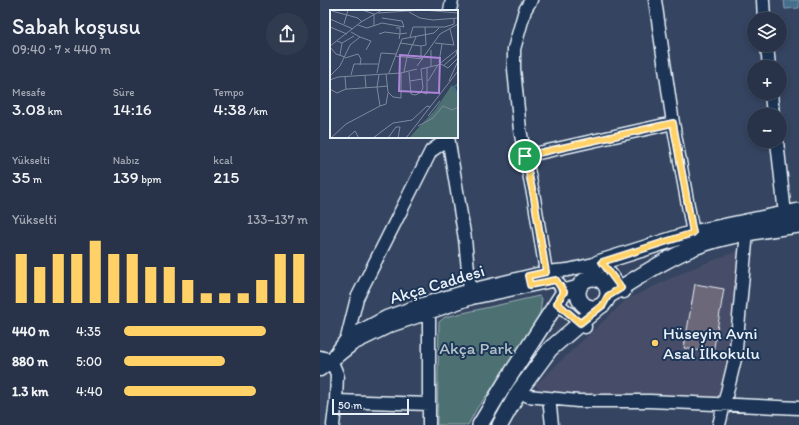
<!DOCTYPE html>
<html lang="tr">
<head>
<meta charset="utf-8">
<style>
  body { margin:0; font-family:Itim,sans-serif; background:#303b50; color:#f1f3f6; height:100vh; display:flex; flex-direction:column; font-size:15px; white-space:nowrap }
  * { box-sizing:border-box; margin:0 }
  p { font-size:13px; color:#a5aab4 }
  .icon { flex:none; width:22px; height:22px; fill:none; stroke:currentColor; stroke-width:2; stroke-linecap:round; stroke-linejoin:round }
  .map { position:relative; flex:1; overflow:hidden }
  .panel { display:flex; flex-direction:column; background:#283349; width:320px }
  .panel>* { flex:none }
  .controls { position:absolute; left:427px; top:12px; display:grid; gap:8px }
  .controls a { display:grid; place-items:center; width:40px; height:40px; border-radius:50%; background:#283349; box-shadow:0 2px 6px #0003,0 0 0 1px #444e61; font-size:20px }
  .scale { position:absolute; left:12px; bottom:10px; width:77px; box-sizing:border-box; padding-left:4px; border:2px solid #e8f1f8; border-top:0; font-size:11px; line-height:14px; white-space:nowrap; color:#e8f1f8; -webkit-text-stroke:3px #1d3557; paint-order:stroke }
  .pin { position:absolute; display:grid; place-items:center; width:34px; height:34px; color:#fff; margin:-17px; border:2px solid #fff; border-radius:50%; box-shadow:0 1px 4px #0007 }
  .round { display:grid; place-items:center; flex:none; width:42px; height:42px; border-radius:21px; background:#303b50 }
  .summary { display:flex; align-items:center; justify-content:space-between; height:68px; padding:0 12px }
  h1 { font-size:22px; font-weight:600; line-height:30px }
  .metrics { display:grid; grid-template-columns:repeat(3,1fr); gap:6px; height:68px; padding:4px 12px }
  .metrics div { display:grid; align-content:center }
  .metrics b { font-size:17px; font-weight:600 }
  .metrics small { font-size:11px; font-weight:400 }
  .metrics p { font-size:11px }
  .chart { height:112px; padding:8px 12px }
  .chart p { display:flex; justify-content:space-between }
  .chart svg { width:100%; height:72px; margin-top:4px; stroke:#ffd166; stroke-width:6 }
  ul { padding:0 12px; list-style:none; font-size:13px }
  li { display:grid; grid-template-columns:64px 48px 1fr; align-items:center; height:30px }
  li i { height:10px; border-radius:5px; background:#ffd166 }
  main { display:flex; flex:1; min-height:0 }
  .map>svg:first-child { display:block }
  .built { fill:#464e68 }
  .green { fill:#4d7072; stroke:#9ab0b5 }
  .water { fill:#456e8c; stroke:#86a2b7 }
  .building { fill:#6c6779; stroke:#e8f1f8 }
  .lines { fill:none; stroke-linecap:round; stroke-linejoin:round }
  .minor-casing { stroke:#e8f1f8; stroke-width:15 }
  .major-casing { stroke:#e8f1f8; stroke-width:18 }
  .minor { stroke:#1d3557; stroke-width:12 }
  .major { stroke:#1d3557; stroke-width:15 }
  .route-casing { stroke:#fff; stroke-width:8 }
  .route { stroke:#ffd166; stroke-width:5 }
  .poi-dot { fill:#ffd166; stroke:#1d3557; stroke-width:1.5 }
  .labels { text-anchor:middle; stroke-width:4; stroke-linejoin:round; paint-order:stroke }
  .street-label { font-size:17px; fill:#e8f1f8; stroke:#1d3557 }
  .poi-label { font-size:17px; fill:#e8f1f8; stroke:#1d3557; text-anchor:start }
  .park-label { font-size:17px; fill:#b2c4c9; stroke:#1d3557 }
  .inset-river { fill:none; stroke:#456e8c; stroke-width:2 }
  .inset-road { fill:none; stroke:#7d899d; stroke-width:1 }
  .view { fill:#ac85d9; fill-opacity:0.15; stroke:#ac85d9; stroke-width:2 }
  .inset-edge { fill:none; stroke:#e8f1f8; stroke-width:2 }
</style>
</head>
<body>
<main>
<section class="panel">
<div class="summary"><div><h1>Sabah koşusu</h1><p>09:40 · 7 × 440 m</p></div><a class="round"><svg class="icon" aria-label="share" viewBox="0 0 24 24"><path d="M12 15V3M7 8l5-5 5 5M5 13v7h14v-7"/></svg></a></div>
<div class="metrics">
<div><p>Mesafe</p><b>3.08<small> km</small></b></div>
<div><p>Süre</p><b>14:16</b></div>
<div><p>Tempo</p><b>4:38<small> /km</small></b></div>
</div>
<div class="metrics">
<div><p>Yükselti</p><b>35<small> m</small></b></div>
<div><p>Nabız</p><b>139<small> bpm</small></b></div>
<div><p>kcal</p><b>215</b></div>
</div>
<div class="chart"><p><span>Yükselti</span>133–137 m</p>
<svg viewBox="0 0 160 44" preserveAspectRatio="none"><path d="M5 44V14M15 44V22M25 44V14M35 44V14M45 44V6M55 44V14M65 44V14M75 44V22M85 44V22M95 44V30M105 44V38M115 44V38M125 44V38M135 44V30M145 44V14M155 44V14"/></svg>
</div>
<ul>
<li><b>440 m</b>4:35<i style="width:77%"></i></li>
<li><b>880 m</b>5:00<i style="width:55%"></i></li>
<li><b>1.3 km</b>4:40<i style="width:72%"></i></li>
</ul>
</section>
<div class="map">
<svg width="479" height="425" viewBox="0 0 479 425">
  <rect width="100%" height="100%" fill="#354461"/>
  <filter id="ink" filterUnits="userSpaceOnUse"><feTurbulence type="fractalNoise" baseFrequency=".025" numOctaves="2"/><feDisplacementMap in="SourceGraphic" scale="8" xChannelSelector="R" yChannelSelector="G"/><feConvolveMatrix kernelMatrix="1 2 1 2 8 2 1 2 1" color-interpolation-filters="sRGB"/></filter>
  <g filter="url(#ink)">
    <!-- built -->
    <path class="built" d="M423 249 402 396 381 409 229 398 215 385 306 300 368 270Z"/>
    <!-- green -->
    <path class="green" d="M219 296 222 299 220 313 213 332 180 378 157 408 148 425H117L119 322 125 317Z"/>
    <!-- water -->
    <path class="water" d="M464 0H479V8L465 9Z"/>
    <!-- building -->
    <path class="building" d="M375 284 404 289 393 353 364 348Z"/>
    <g class="lines">
      <!-- minor casing -->
      <g class="minor-casing">
        <path id="minor" d="M211 0 205 10 194 49V69L200 130 214 198 226 272
          M335 0 353 123 373 233
          M443 0 444 19
          M130 11 132 0
          M447 45 449 67
          M451 93 453 115
          M128 137 145 239 150 290
          M457 141 465 214
          M205 156 353 123
          M282 262 304 292
          M237 303 265 327
          M109 313V425
          M27 338 37 298 111 151 128 139
          M0 357 11 360 17 374 16 401 13 425
          M11 360 27 338 66 317 106 303 150 290 226 272 248 270 278 263
          M0 370 33 344 70 326 152 298 236 280 244 292
          M199 391 208 396 258 401H330L479 408
          M229 398 232 425
          M16 401 109 404
          M399 425 415 359 427 232"/>
      </g>
      <!-- major casing -->
      <g class="major-casing">
        <path id="major" d="M258 293a15 15 0 1 1 30 0a15 15 0 1 1-30 0Z
          M270 278 278 263 373 233 479 211
          M288 296C317 278 345 259 377 246 409 234 445 230 479 225
          M160 425 184 385 244 292 259 288
          M180 425 199 391 230 349 279 307"/>
      </g>
      <!-- minor -->
      <use href="#minor" class="minor"/>
      <!-- major -->
      <use href="#major" class="major"/>
    </g>
  </g>
  <g class="lines" filter="url(#ink)">
    <!-- route casing -->
    <g class="route-casing">
      <path id="route" d="M353 123 373 233 282 262 301 288 288 296 283 305 260 323 237 303 244 292 236 280 210 285 208 276 226 272 214 198 205 156Z"/>
    </g>
    <!-- route -->
    <use href="#route" class="route"/>
  </g>
  <!-- markers -->
  <circle class="poi-dot" cx="335" cy="343" r="4"/>
  <g class="labels">
    <!-- street labels -->
    <g class="street-label">
      <text transform="translate(117 284) rotate(-17)" y="6">Akça Caddesi</text>
    </g>
    <!-- poi labels -->
    <g class="poi-label">
      <text x="343" y="339">Hüseyin Avni<tspan x="343" dy="20">Asal İlkokulu</tspan></text>
    </g>
    <!-- park labels -->
    <g class="park-label">
      <text x="156" y="354">Akça Park</text>
    </g>
  </g>
  <!-- overview -->
  <g transform="translate(10 10)">
    <rect width="128" height="128" fill="#354461"/>
    <path d="M122 75 128 87V128H79L105 100Z" fill="#4d7072"/>
    <path class="inset-river" d="M128 74 124 77 128 86"/>
    <path class="inset-road" d="M32 0 44 4V16M2 1 28 8 32 12M79 2 90 8 103 10 128 8M48 3 93 0 128 3M0 9 23 19M14 14 18 0M28 15 37 18 52 13 74 17 72 11 52 8M0 17 17 24M66 18H70V24L77 23M49 24 55 22 70 24 69 29M30 27 41 31 36 40M80 27 83 17H115L124 14V9M7 31 12 33 10 45M12 33 24 26M70 33 91 36M105 33 124 35 120 19M0 36 31 12 52 0M0 37 6 44 15 47M65 46 93 49M15 48 28 44 31 49 30 55M91 49V36L96 35 95 17M109 52 112 34M109 53 118 58 128 48M87 56 110 24 128 14M101 56V40M113 56 126 45 127 40M91 59 108 55 128 39M74 62 77 47 86 27M79 62 81 84 85 85 90 83 93 78 91 59M47 63 51 43 66 44M59 63 72 29 104 23 109 18M56 64 58 82 63 87 71 88V63M21 65 24 54H48M0 66 10 56 20 35 30 27 21 22M35 66 36 78M15 67 16 79H18L47 77 49 65M0 70 8 67 71 63 87 59M80 71 92 69M98 71 108 55M119 71 128 51M0 79 7 83 16 79M91 82 97 84V58M50 96 56 94 58 83M98 106 110 91M88 116 103 108 113 96 122 100 128 97M1 128 16 114 50 96 47 77 58 76M17 128 25 121 29 128M43 128 63 113 82 110 97 96 100 97M58 128 66 117H70L68 128M76 128 128 61"/>
    <path class="view" d="M70 45 110 48 109 83 69 81Z"/>
    <rect width="128" height="128" class="inset-edge"/>
  </g>
</svg>
<div class="controls">
<a><svg class="icon" aria-label="layers" viewBox="0 0 24 24"><path d="M12 4l9 5-9 5-9-5zM3 14l9 5 9-5"/></svg></a>
<a>+</a>
<a>−</a>
</div>
<div class="scale">50 m</div>
<div class="pin" style="left:205px;top:156px;background:#1e9e55"><svg class="icon" aria-label="arrive" viewBox="0 0 24 24"><path d="M6 21V4h12l-3 4 3 4H6"/></svg></div>
</div>
</main>
</body>
</html>
